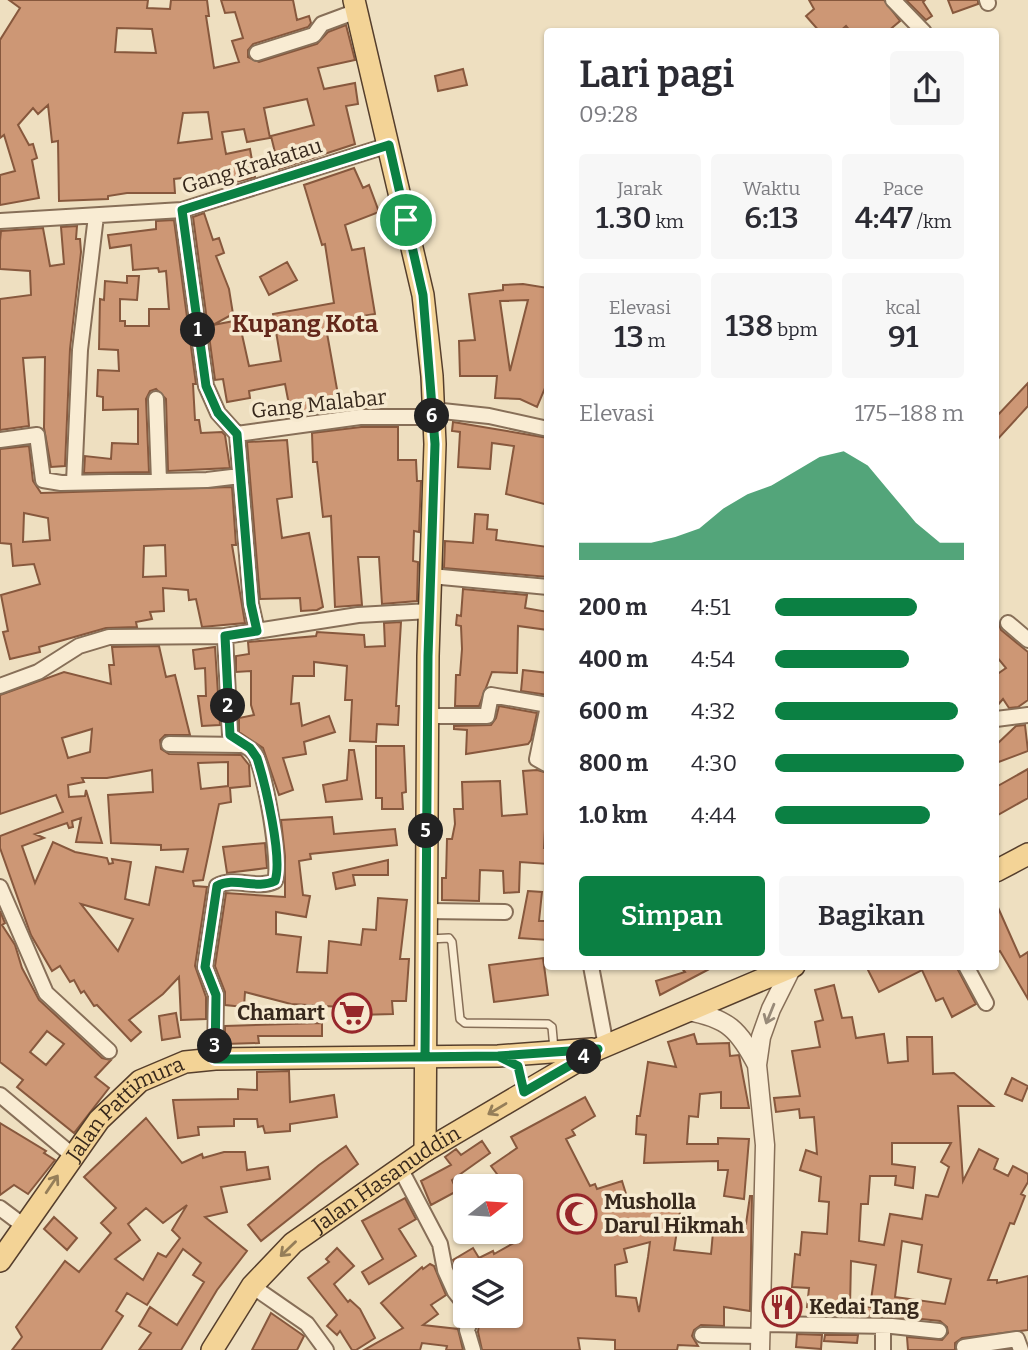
<!DOCTYPE html>
<html lang="id">
<head>
<meta charset="utf-8">
<style>
  body { margin:0; font-family:Bitter,serif; background:#f7f7f7; color:#2b2b33; height:100vh; display:flex; flex-direction:column; font-size:26px; white-space:nowrap }
  * { box-sizing:border-box; margin:0 }
  p { font-size:23px; color:#7c7c81 }
  .icon { flex:none; width:38px; height:38px; fill:none; stroke:currentColor; stroke-width:2; stroke-linecap:round; stroke-linejoin:round }
  .map { position:relative; flex:1; overflow:hidden }
  .side { position:absolute; left:544px; top:28px; width:455px; height:942px; display:flex; flex-direction:column; background:#fff; border-radius:7px; box-shadow:0 2px 5px #0004 }
  .side>* { flex:none }
  .needle { width:46px; rotate:73deg }
  .fabs { position:absolute; left:453px; top:1174px; display:grid; gap:14px }
  .fabs a { display:grid; place-items:center; width:70px; height:70px; border-radius:7px; background:#fff; box-shadow:0 2px 5px #0004; font-size:35px }
  .pin { position:absolute; display:grid; place-items:center; width:60px; height:60px; color:#fff; margin:-30px; border:4px solid #fff; border-radius:50%; box-shadow:0 2px 7px #0007 }
  .km { position:absolute; width:35px; height:35px; margin:-18px; border-radius:50%; background:#222; color:#fff; font-size:19px; line-height:35px; text-align:center }
  .round { display:grid; place-items:center; flex:none; width:74px; height:74px; border-radius:7px; background:#f7f7f7 }
  .head { display:flex; align-items:center; justify-content:space-between; height:119px; padding:0 35px }
  h1 { font-size:38px; font-weight:600; line-height:52px }
  .figures { display:grid; grid-template-columns:repeat(3,1fr); gap:10px; height:119px; padding:7px 35px }
  .figures div { display:grid; align-content:center; border-radius:7px; background:#f7f7f7; text-align:center }
  .figures b { font-size:30px; font-weight:600 }
  .figures small { font-size:19px; font-weight:400 }
  .figures p { font-size:19px }
  .chart { height:196px; padding:14px 35px }
  .chart p { display:flex; justify-content:space-between }
  .chart svg { width:100%; height:126px; margin-top:7px; fill:#0b8043; opacity:.7 }
  .button { display:flex; gap:14px; margin-top:auto; padding:14px 35px }
  .button a { flex:1; height:80px; border-radius:7px; background:#0b8043; color:#fff; font-size:28px; font-weight:600; line-height:80px; text-align:center }
  .button a+a { background:#f7f7f7; color:#2b2b33 }
  ul { padding:0 35px; list-style:none; font-size:23px }
  li { display:grid; grid-template-columns:112px 84px 1fr; align-items:center; height:52px }
  li i { height:18px; border-radius:9px; background:#0b8043 }
  .map>svg:first-child { display:block }
  .building { fill:#cd9775; stroke:#87583d; stroke-width:2; fill-rule:evenodd }
  .lines { fill:none; stroke-linecap:round; stroke-linejoin:round }
  .service-casing { stroke:#876f58; stroke-width:10 }
  .minor-casing { stroke:#876f58; stroke-width:18 }
  .tertiary-casing { stroke:#876f58; stroke-width:21 }
  .primary-casing { stroke:#553e2c; stroke-width:24 }
  .service { stroke:#f9ecd3; stroke-width:7 }
  .minor { stroke:#f9ecd3; stroke-width:14 }
  .tertiary { stroke:#f9ecd3; stroke-width:18 }
  .primary { stroke:#f3d396; stroke-width:21 }
  .oneway { stroke:#988a78 }
  .oneway2 { stroke:#957e59 }
  .route-casing { stroke:#fff; stroke-width:14 }
  .route { stroke:#0b8043; stroke-width:9 }
  .labels { text-anchor:middle; stroke-width:7; stroke-linejoin:round; paint-order:stroke }
  .street-label { font-size:21px; fill:#37281c; stroke:#f6e9cf }
  .poi-label { font-size:21px; font-weight:bold; fill:#37281c; stroke:#f6e9cf; text-anchor:start }
  .quarter-label { font-size:24px; font-weight:bold; fill:#64281b; stroke:#f6e9cf }
</style>
</head>
<body>
<div class="map">
<svg width="1028" height="1350" viewBox="0 0 1028 1350">
  <rect width="100%" height="100%" fill="#eedfc0"/>
  <!-- building -->
  <path class="building" d="M9 0H148L147 8 170 9 171 0H207L209 16H206L214 68 239 62 232 41 243 38 235 12 225 13 221 0H293L297 20 309 16 311 23 308 27 253 44 248 50V57L259 62 317 44 328 32 346 25 355 60 318 68 324 89 355 83 358 104 346 106 355 144 279 169 271 136 314 125 307 99 264 108 270 138 247 142 244 129 222 132 226 154 250 149 255 177 236 182 235 177 201 184 200 176 174 179 175 193H127L108 196V199L59 201 58 141 52 142 48 105 38 114 33 108 18 125 29 145 33 144 37 158 32 160 39 198 0 205V175L15 171 4 135 0 138V40L20 8ZM117 28 152 29 156 53 115 52ZM208 112 212 139 178 143 183 113Z
    M809 0H884L900 21 887 32H851L846 26 839 32H820L806 16 814 9Z
    M906 0H925L923 2 932 16 926 20Z
    M948 0H978V4L953 13Z
    M463 69 467 85 438 91 435 76Z
    M354 168 363 188 369 185 379 212 345 225 352 250 364 248 375 314 325 322 340 406 291 415 285 384 249 391 250 398 227 402 223 379 215 380 193 217 204 213 213 240 219 238 224 253 216 256 229 289 233 314 213 325 234 321 236 331 241 330 249 366 281 361 273 314 334 303 325 244 322 245 304 185Z
    M174 220 196 384H193L195 420H199L201 433 222 432 225 435 230 468 168 471 166 399 156 389 150 391 146 399 149 472 84 473 85 456 111 459 112 443 138 444V409L103 410V397L97 396 98 370 119 371 118 350 99 349 100 299 104 300 105 281 127 283V276H139L137 300 120 299V321H125V326H149V309H169L166 271 159 272 158 268 133 270 131 245 110 248 108 235 156 229V221Z
    M77 226 76 239H80L81 252 70 349 65 466 51 467 44 428 45 357 23 358 29 426 0 430V299L31 295 30 271 0 269V241L1 231 43 228 50 266 64 264 61 227Z
    M287 262 297 280 269 295 260 277Z
    M523 284 548 288V381L537 407 520 399 495 398 497 376H460L459 341 475 340 469 294 503 290V285ZM528 300 510 371 500 301Z
    M1028 383V406L996 441V417Z
    M453 422 548 438V505L506 494 514 446 492 443 490 469 458 467 460 432 452 431Z
    M361 427H398V460H416L417 481H421L419 532 414 531 413 561 418 562 417 601 382 604 379 557H358L362 605 335 607 331 516 323 517 317 462H313L312 433Z
    M287 440 292 497 277 499 282 538 309 533 323 607 317 610 301 611 300 598 260 599 247 442Z
    M29 446 33 481 41 493 232 487 236 545H232L245 623 202 627 196 599 189 600 188 590 163 588 164 611 150 612 152 619 136 622 137 627 106 628 39 647 40 652 10 659 3 632 8 631 1 595 40 584 34 564 13 566 11 544 0 543V449ZM24 513 48 518 50 540 23 542ZM165 545 166 576 143 577 144 546Z
    M475 514 488 515 487 529 497 530 496 540 548 547V577L444 568 445 541 473 543Z
    M463 589 527 595 525 608 548 612V630L518 626 517 673 492 672 479 706H455L456 675H460L462 649 461 626 456 625 457 615 461 616Z
    M996 615 1001 630 1028 652V700L1018 707 1009 708 1003 699 996 707V675L1006 668 996 656Z
    M401 622 396 706H399L398 725 377 724 376 742 350 741 352 700H345L347 666 314 662V676H293L291 704 299 703 302 726 329 716 335 732 304 742 306 754 283 758 293 790 279 795 263 748 239 732V718L254 715 251 705V671L236 672V656L249 654 248 642 316 636 317 632 364 635 365 647 385 646 384 623Z
    M159 646 166 677 175 675 190 735H165L160 740 161 749 169 754 241 755 249 765 250 786 230 788 231 802 219 804 203 880 193 881 194 886 207 887 195 966 206 997V1019L181 1020 179 977 163 994 129 1020 141 1032 131 1041 97 1005 94 1006 84 991 81 993 74 980 70 982 60 966 52 971 31 935 0 848V836L63 812 56 795 0 814V695L64 672 111 684 109 665H114L112 647ZM92 729 90 752 68 758 62 738ZM228 762V786L201 789 198 763ZM152 770 153 792 108 795 111 843 161 845V850L188 849 183 872 156 867 149 905 125 899 131 862 112 859 113 863 109 864 107 858 75 852 53 842 35 883 22 846 44 838 35 834 67 823 69 828 73 827 72 821 81 818 76 842 102 843 86 790 85 796 69 797 68 785 84 782 82 778H107ZM81 904 133 919 118 951Z
    M215 647 220 725 202 726 198 696H206L205 668 195 669 193 650Z
    M523 670 548 673V695L521 691Z
    M499 706 537 713 531 740 528 744 466 754 467 730 454 729V726L491 725 496 718Z
    M1025 725 1028 751 996 763V745L1016 726Z
    M376 746H404L406 792 402 793 403 809H382V798H376Z
    M349 750H354L362 799 326 802 323 785 347 780Z
    M1028 769V798L996 816V787Z
    M537 770 548 773 544 848H548V864L520 862 519 892 504 893 503 871 480 870 479 901 442 900V878H446L447 839H452L455 824 454 809H463L462 782 500 781 502 816 527 814 523 771Z
    M332 817 334 834 395 829 397 845 310 854 311 859 299 861 303 895 310 896 306 917 276 912V934L301 937 297 972 327 973 329 941 361 945 363 929 376 930 378 898 407 900 400 959H409L406 1001H392L393 1014 358 1015V1008L291 1004 245 992 244 1007 225 1005V992L215 966 226 893 285 897V856L281 820Z
    M265 843 267 868 227 873 223 847Z
    M388 860V875H353L355 885 336 889 333 873Z
    M528 891 542 892 539 921H548V940L519 938Z
    M996 903 1020 957 1028 952V999L1000 951 996 953Z
    M0 911 5 923 2 925 15 945 22 968 39 1000 102 1058 111 1060 95 1077 109 1088 74 1133 17 1087 23 1080 0 1062ZM47 1031 64 1044 46 1065 30 1052Z
    M543 958 548 995 494 1002 489 965Z
    M680 966H715L660 995 656 981 685 972Z
    M866 966H956L976 1004 952 1017 943 998 936 1001 922 970 879 992Z
    M834 985 842 1018 852 1017 856 1038 884 1034 888 1063 908 1061 907 1037H932L933 1074 954 1073 993 1106H958L963 1181 979 1149 998 1159 994 1169 1008 1176 1013 1166 1028 1174V1182L1021 1194 1025 1196 1014 1224 1010 1223 988 1280H997V1283L1028 1276V1330L962 1338 955 1343V1350H908L907 1337 942 1340 948 1333 947 1327 940 1321 893 1316 826 1315 827 1309 807 1307 809 1288 792 1287 795 1254 800 1255 802 1232 827 1234 829 1202 819 1201 821 1177 800 1170 806 1150 817 1154 814 1117 800 1118 799 1109 776 1112 774 1098 800 1096 792 1051 820 1047 815 1022 823 1020 815 990ZM892 1143H951L941 1162 949 1167 938 1197 926 1195 922 1219 890 1214 884 1245 859 1241 861 1204H868L870 1176H896L895 1185 913 1188 915 1167 892 1164ZM902 1241 922 1245 918 1272 951 1279 945 1304 895 1297ZM851 1261 876 1265 870 1307H850Z
    M176 1013 180 1037 162 1040 159 1016Z
    M322 1023V1036H258L259 1043 225 1044V1026Z
    M694 1034 697 1044 729 1043 730 1056 739 1055 749 1108H721V1092L700 1094 698 1117 689 1116 687 1144H718V1138L749 1139 744 1199 724 1196 728 1170H718V1161L644 1163 646 1135 636 1134 637 1116H640L648 1062 676 1067 668 1042Z
    M289 1071 290 1102 334 1095 337 1117 290 1124V1131L265 1133 263 1126 258 1127 257 1119H234V1126L198 1127 199 1135 178 1138 173 1100 238 1099V1089L257 1090V1072Z
    M1012 1078 1028 1086 1022 1101 1005 1094Z
    M585 1097 595 1116 572 1130 575 1135 566 1139 590 1186 595 1184 597 1189 622 1181 627 1197 681 1205 674 1250 711 1254 714 1221 746 1224 750 1196H752L750 1311 724 1307V1326L701 1325 694 1330 692 1336 698 1346 678 1345 677 1350H615V1340L578 1338 580 1350H482L478 1332 479 1324 492 1322 490 1316H511V1270H466V1290L453 1260 473 1248 479 1258 493 1251 494 1254 521 1239 511 1220V1186H506L491 1166 517 1148 511 1137ZM650 1242 648 1257 639 1312 636 1298 616 1296 615 1265 627 1262 624 1249Z
    M146 1118 182 1163 202 1154 203 1158 224 1152H245L247 1170 268 1167 270 1179 221 1187 227 1212 205 1217 247 1251 217 1290 181 1350H139L151 1333 139 1326 150 1307 177 1325 204 1282 193 1275 201 1263 183 1249 147 1305 127 1293 116 1311 123 1316 101 1350H12L22 1337 16 1327 65 1261 79 1272 111 1233 101 1223 116 1208 84 1177ZM187 1205 172 1230 180 1238 166 1257 158 1253 143 1280 115 1259 140 1240 128 1224 146 1208 163 1223Z
    M0 1123 46 1151 44 1153 55 1160 28 1194 14 1185 0 1195Z
    M482 1141 490 1153 452 1180 457 1191 431 1205 421 1181 451 1165 445 1157 456 1149 461 1155Z
    M346 1146 358 1164 261 1241 248 1225 319 1165Z
    M405 1198 416 1219 399 1229 416 1256 369 1284 362 1272 383 1259 362 1221Z
    M54 1217 77 1238 67 1250 44 1229Z
    M337 1248 354 1266 334 1284 348 1302 350 1300 360 1309 375 1338 356 1350H352L340 1331 337 1335 327 1326 337 1315 308 1278 329 1262 326 1259Z
    M430 1264 434 1266 446 1295 431 1305 438 1314 423 1325 458 1329 463 1350H446L447 1346 422 1343 420 1350H364L403 1328 381 1303 422 1267 423 1269Z
    M271 1313 304 1336 297 1350H252Z
    M797 1334 822 1335 821 1349 796 1347Z
    M825 1335H858L857 1343 824 1341Z"/>
  <g class="lines">
    <!-- service casing -->
    <g class="service-casing">
      <path id="service" d="M429 939 449 938 452 942 460 1019 465 1023 548 1024 552 1027 554 1049"/>
    </g>
    <!-- minor casing -->
    <g class="minor-casing">
      <path id="minor" d="M893 0 924 32
        M987 0 988 3
        M257 53 314 35 322 24 357 11
        M182 210 206 386 218 413 237 434 360 417H432
        M0 221 182 210 389 145
        M156 399 159 481
        M433 410 489 416 548 429
        M237 434 251 604 257 631
        M0 440 37 435 43 480 61 483 207 480 240 476
        M74 482 80 350 96 216
        M431 576 548 587
        M1008 623 1028 640
        M0 686 38 672 79 646 109 637 225 636 358 615 430 611
        M427 716H487L491 695 548 705
        M996 719 1028 715
        M169 744 241 745
        M546 764 537 759 548 706
        M0 887 46 993 109 1051
        M426 911 505 912
        M591 966 606 1046
        M966 966 986 1003
        M215 1059 216 995 205 967 217 886C234 876 256 890 275 881 281 863 265 771 255 754 248 744 236 745 230 735L225 636
        M0 1095 72 1155
        M400 1168 440 1244 445 1270 455 1292 466 1306
        M0 1208 24 1226
        M252 1286 307 1324 326 1350
        M472 1316 467 1330 473 1350
        M759 1324 892 1326 939 1331
        M883 1326V1350
        M702 1335 760 1336
        M964 1347 1017 1339 1021 1350"/>
    </g>
    <!-- tertiary casing -->
    <g class="tertiary-casing">
      <path id="tertiary" d="M687 1011C728 1018 739 1030 757 1065
        M760 1350 765 1145 757 1065 761 1037 771 1009 792 967"/>
    </g>
    <!-- primary casing -->
    <g class="primary-casing">
      <g id="primary">
        <path d="M354 0 423 295 432 376 435 444 428 656 425 1151"/>
        <path d="M996 871 1028 854"/>
        <path id="s1" d="M0 1261 99 1120 140 1081 185 1062 215 1059 498 1056 592 1049"/>
        <path id="s2" d="M212 1350 252 1286 293 1243 425 1151 598 1049 794 966"/>
      </g>
    </g>
    <!-- service -->
    <use href="#service" class="service"/>
    <!-- minor -->
    <use href="#minor" class="minor"/>
    <!-- tertiary -->
    <use href="#tertiary" class="tertiary"/>
    <!-- primary -->
    <use href="#primary" class="primary"/>
  </g>
  <!-- one-way arrows -->
  <defs><path id="oneway-shaft" d="M-6 0H5M1.5-3L5.5 0L1.5 3" fill="none" stroke-width="1.6" stroke-linecap="round" stroke-linejoin="round" transform="scale(1.75)"/></defs>
  <use class="oneway" href="#oneway-shaft" transform="translate(770 1014) rotate(112)"/>
  <g class="oneway2">
    <use href="#oneway-shaft" transform="translate(497 1109) rotate(149)"/>
    <use href="#oneway-shaft" transform="translate(52 1184) rotate(-56)"/>
    <use href="#oneway-shaft" transform="translate(288 1249) rotate(136)"/>
  </g>
  <g class="lines">
    <!-- route casing -->
    <g class="route-casing">
      <path id="route" d="M406 220 389 145 182 210 206 386 218 413 237 434 251 604 257 631 225 636 230 735 250 748 257 758C265 783 283 858 275 881 256 890 234 876 217 886L205 967 216 995 215 1059H232L498 1056 518 1066 524 1092 598 1049 498 1056 425 1057 428 656 435 444 423 295 406 220"/>
    </g>
    <!-- route -->
    <use href="#route" class="route"/>
  </g>
  <!-- icons -->
  <defs>
    <g id="supermarket-ring" transform="scale(2.0125)"><circle r="9.5" fill="#f6e9cf" stroke="#97272b" stroke-width="1.5"/><path d="M-6-5.5h2.5l.6 2H6L4.5 2H-2.5L-4.4-4H-6ZM-1.5 3.2a1.3 1.3 0 1 0 .1 0ZM3 3.2a1.3 1.3 0 1 0 .1 0Z" fill="#97272b"/></g>
    <g id="mosque-ring" transform="scale(2.0125)"><circle r="9.5" fill="#f6e9cf" stroke="#97272b" stroke-width="1.5"/><path d="M3.5-4.9A6 6 0 1 0 3.5 4.9A5 5 0 1 1 3.5-4.9Z" fill="#97272b"/></g>
    <g id="restaurant-ring" transform="scale(2.0125)"><circle r="9.5" fill="#f6e9cf" stroke="#97272b" stroke-width="1.5"/><path d="M-5-6h1v4h1v-4h1v4h1v-4h1v5L-1.5 .5V6h-2V.5L-5-1ZM5-6V6H3V1.5H1.5Q1.5-4 5-6Z" fill="#97272b"/></g>
  </defs>
  <g fill-rule="evenodd">
    <use href="#supermarket-ring" x="352" y="1013"/>
    <use href="#mosque-ring" x="577" y="1214"/>
    <use href="#restaurant-ring" x="782" y="1307"/>
  </g>
  <g class="labels">
    <!-- street labels -->
    <g class="street-label">
      <text transform="translate(252 166) rotate(-17)" y="7">Gang Krakatau</text>
      <text transform="translate(319 404) rotate(-6)" y="7">Gang Malabar</text>
      <text dy="7" stroke="none"><textPath href="#s1" startOffset="200">Jalan Pattimura</textPath></text>
      <text dy="7" stroke="none"><textPath href="#s2" startOffset="248">Jalan Hasanuddin</textPath></text>
    </g>
    <!-- poi labels -->
    <g class="poi-label">
      <text x="325" y="1020" text-anchor="end">Chamart</text>
      <text x="604" y="1209">Musholla<tspan x="604" dy="24">Darul Hikmah</tspan></text>
      <text x="809" y="1314">Kedai Tang</text>
    </g>
    <!-- quarter labels -->
    <g class="quarter-label">
      <text x="305" y="332">Kupang Kota</text>
    </g>
  </g>
</svg>
<div class="fabs">
<a><svg class="needle" viewBox="-14 -14 28 28"><path d="M0-13l5 13h-10z" fill="#e53935"/><path d="M0 13l5-13h-10z" fill="#7c7c81"/></svg></a>
<a><svg class="icon" aria-label="layers" viewBox="0 0 24 24"><path d="M12 4l9 5-9 5-9-5zM3 14l9 5 9-5"/></svg></a>
</div>
<div class="pin" style="left:406px;top:220px;background:#1e9e55"><svg class="icon" aria-label="arrive" viewBox="0 0 24 24"><path d="M6 21V4h12l-3 4 3 4H6"/></svg></div>
<b class="km" style="left:198px;top:330px">1</b>
<b class="km" style="left:228px;top:706px">2</b>
<b class="km" style="left:215px;top:1046px">3</b>
<b class="km" style="left:584px;top:1057px">4</b>
<b class="km" style="left:426px;top:831px">5</b>
<b class="km" style="left:432px;top:416px">6</b>
<section class="side">
<div class="head"><div><h1>Lari pagi</h1><p>09:28</p></div><a class="round"><svg class="icon" aria-label="share" viewBox="0 0 24 24"><path d="M12 15V3M7 8l5-5 5 5M5 13v7h14v-7"/></svg></a></div>
<div class="figures">
<div><p>Jarak</p><b>1.30<small> km</small></b></div>
<div><p>Waktu</p><b>6:13</b></div>
<div><p>Pace</p><b>4:47<small> /km</small></b></div>
</div>
<div class="figures">
<div><p>Elevasi</p><b>13<small> m</small></b></div>
<div><b>138<small> bpm</small></b></div>
<div><p>kcal</p><b>91</b></div>
</div>
<div class="chart"><p><span>Elevasi</span>175–188 m</p>
<svg viewBox="0 0 160 44" preserveAspectRatio="none"><path d="M0 44V38L10 38L20 38L30 38L40 36L50 33L60 26L70 21L80 18L90 13L100 8L110 6L120 11L130 21L140 31L150 38L160 38V44z"/></svg>
</div>
<ul>
<li><b>200 m</b>4:51<i style="width:75%"></i></li>
<li><b>400 m</b>4:54<i style="width:71%"></i></li>
<li><b>600 m</b>4:32<i style="width:97%"></i></li>
<li><b>800 m</b>4:30<i style="width:100%"></i></li>
<li><b>1.0 km</b>4:44<i style="width:82%"></i></li>
</ul>
<div class="button"><a>Simpan</a><a>Bagikan</a></div>
</section>
</div>
</body>
</html>
